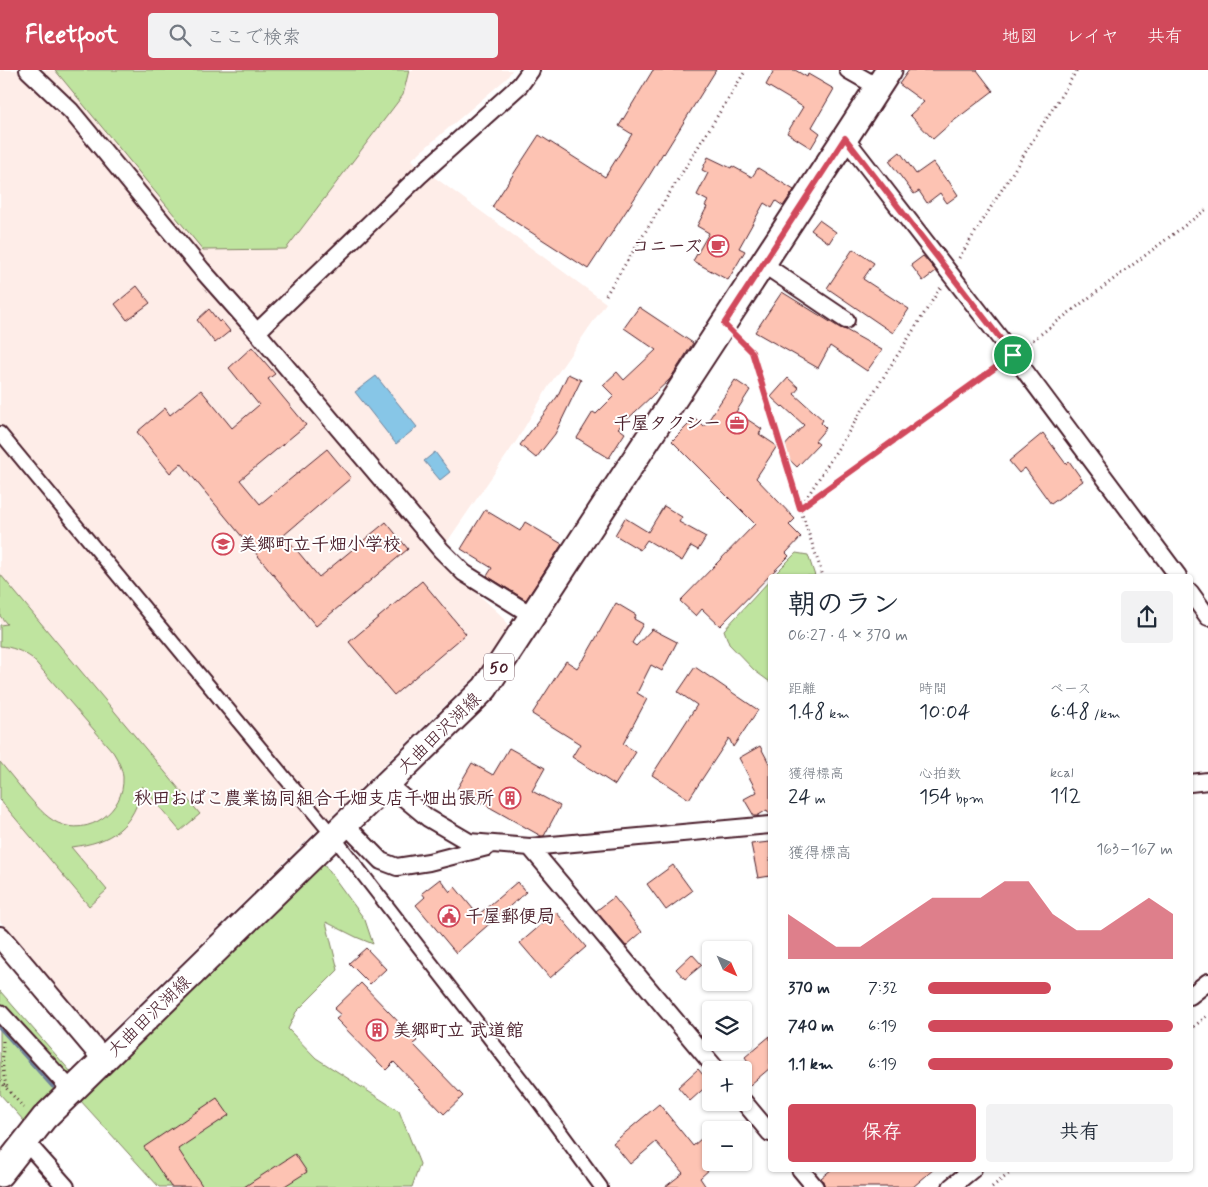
<!DOCTYPE html>
<html lang="ja">
<head>
<meta charset="utf-8">
<style>
  body { margin:0; font-family:Mynerve,"Klee One",sans-serif; background:#f2f2f3; color:#1f2937; height:100vh; display:flex; flex-direction:column; font-size:19px; white-space:nowrap }
  * { box-sizing:border-box; margin:0 }
  p { font-size:16px; color:#747a83 }
  .icon { flex:none; width:28px; height:28px; fill:none; stroke:currentColor; stroke-width:2; stroke-linecap:round; stroke-linejoin:round }
  .map { position:relative; flex:1; overflow:hidden }
  .sheet { position:absolute; left:768px; top:504px; width:425px; height:598px; display:flex; flex-direction:column; background:#fff; border-radius:5px; box-shadow:0 1px 4px #0004 }
  .sheet>* { flex:none }
  .needle { width:32px; rotate:135deg }
  .buttons { position:absolute; left:702px; top:871px; display:grid; gap:10px }
  .buttons a { display:grid; place-items:center; width:50px; height:50px; border-radius:5px; background:#fff; box-shadow:0 1px 4px #0004; font-size:25px }
  .pin { position:absolute; display:grid; place-items:center; width:42px; height:42px; color:#fff; margin:-21px; border:2px solid #fff; border-radius:50%; box-shadow:0 1px 5px #0007 }
  .round { display:grid; place-items:center; flex:none; width:52px; height:52px; border-radius:5px; background:#f2f2f3 }
  .summary { display:flex; align-items:center; justify-content:space-between; height:85px; padding:0 20px }
  h1 { font-size:28px; font-weight:600; line-height:38px }
  .figures { display:grid; grid-template-columns:repeat(3,1fr); gap:8px; height:85px; padding:5px 20px }
  .figures div { display:grid; align-content:center }
  .figures b { font-size:21px; font-weight:600 }
  .figures small { font-size:14px; font-weight:400 }
  .figures p { font-size:14px }
  .chart { height:140px; padding:10px 20px }
  .chart p { display:flex; justify-content:space-between }
  .chart svg { width:100%; height:90px; margin-top:5px; fill:#d1495b; opacity:.7 }
  .cta { display:flex; gap:10px; margin-top:auto; padding:10px 20px }
  .cta a { flex:1; height:58px; border-radius:5px; background:#d1495b; color:#fff; font-size:20px; font-weight:600; line-height:58px; text-align:center }
  .cta a+a { background:#f2f2f3; color:#1f2937 }
  ul { padding:0 20px; list-style:none; font-size:16px }
  li { display:grid; grid-template-columns:80px 60px 1fr; align-items:center; height:38px }
  li i { height:12px; border-radius:6px; background:#d1495b }
  header { display:flex; align-items:center; gap:30px; box-sizing:border-box; height:70px; padding:0 25px; background:#d1495b; color:#fff }
  header strong { font-size:24px }
  nav { display:flex; gap:28px; margin-inline-start:auto; font-size:18px }
  .search { width:350px; height:45px; background:#f2f2f3; display:flex; align-items:center; gap:12px; box-sizing:border-box; padding:0 18px; border-radius:5px; color:#747a83; font-size:19px }
  .map>svg:first-child { display:block }
  .built { fill:#feede8 }
  .green { fill:#bfe49f; stroke:#848265 }
  .water { fill:#87c6e7; stroke:#6f839c }
  .lines { fill:none; stroke-linecap:round; stroke-linejoin:round }
  .stream { stroke:#6f839c; stroke-width:5 }
  .building { fill:#fdc3b3; stroke:#4a1f2b }
  .pedestrian-casing { stroke:#4a1f2b; stroke-width:16 }
  .minor-casing { stroke:#4a1f2b; stroke-width:20 }
  .tertiary-casing { stroke:#4a1f2b; stroke-width:24 }
  .primary-casing { stroke:#4a1f2b; stroke-width:29 }
  .path { stroke:#4a1f2b; stroke-width:3; stroke-dasharray:1 4; stroke-linecap:butt }
  .pedestrian { stroke:#fff; stroke-width:12 }
  .minor { stroke:#fff; stroke-width:16 }
  .tertiary { stroke:#fff; stroke-width:20 }
  .primary { stroke:#fff; stroke-width:25 }
  .route-casing { stroke:#fff; stroke-width:10 }
  .route { stroke:#d1495b; stroke-width:6 }
  .labels { text-anchor:middle; stroke-width:4; stroke-linejoin:round; paint-order:stroke }
  .shield { fill:#fff; stroke:#80626b; stroke-width:1 }
  .shield-label { font-size:16px; font-weight:bold; fill:#4a1f2b }
  .poi-label { font-size:18px; font-weight:bold; fill:#4a1f2b; stroke:#fff; text-anchor:end }
  .street-label { font-size:18px; fill:#4a1f2b; stroke:#fff }
</style>
</head>
<body>
<header>
<strong>Fleetfoot</strong>
<div class="search"><svg class="icon" aria-label="search" viewBox="0 0 24 24"><circle cx="10" cy="10" r="6"/><path d="M15 15l6 6"/></svg>ここで検索</div>
<nav><a>地図</a><a>レイヤ</a><a>共有</a></nav>
</header>
<div class="map">
<svg width="1208" height="1117" viewBox="0 0 1208 1117">
  <rect width="100%" height="100%" fill="#fff"/>
  <filter id="ink" filterUnits="userSpaceOnUse"><feTurbulence type="fractalNoise" baseFrequency=".02" numOctaves="2"/><feDisplacementMap in="SourceGraphic" scale="10" xChannelSelector="R" yChannelSelector="G"/><feConvolveMatrix kernelMatrix="1 2 1 2 8 2 1 2 1" color-interpolation-filters="sRGB"/></filter>
  <g filter="url(#ink)">
    <!-- built -->
    <path class="built" d="M0 0H512L507 8 411 90 606 233 550 314 517 370 436 488 478 524 505 549 509 561 508 574 101 971 0 851Z"/>
    <!-- green -->
    <path class="green" d="M55 0H409L403 25 286 179 203 180Z
      M796 483 808 485 815 506H773Z
      M0 504 200 744 180 761 142 716C135 756 111 773 71 777L107 820 89 836 0 730V692C9 703 18 714 27 725 36 735 45 747 58 753 89 767 125 741 123 707 122 698 118 690 113 682L32 588C22 581 12 577 0 576V555L7 554 0 546Z
      M770 510V612L755 601 729 574 724 560Z
      M324 794 365 850 373 874 356 867 326 852 338 900 296 942 288 959 316 988 399 1041 420 1094 412 1117H159L79 1029Z
      M0 921 71 1002 24 1051 0 1024Z"/>
    <!-- water -->
    <path class="water" d="M376 306 417 357 396 374 355 322Z
      M435 382 450 402 440 410 424 391Z"/>
    <g class="lines">
      <!-- stream -->
      <path class="stream" d="M0 957 53 1016"/>
    </g>
    <!-- building -->
    <path class="building" d="M653 0H716L664 84 663 83 646 111 588 199 492 137 539 65 605 107 632 64 619 56Z
      M774 0H795L807 7 808 4 834 19 812 57 820 63 811 78 787 63 803 37 766 15Z
      M909 0H977L993 21 951 53 933 69 910 45 924 32 899 14Z
      M900 82 916 104 933 92 947 111 948 110 958 125 947 133 940 123 927 133 919 121 914 124 889 91Z
      M708 87 731 98 732 96 752 107 758 98 794 120 783 136 776 131 772 138 764 133 739 178 745 181 728 210 693 191 709 163 697 156 707 137 705 136 708 131 697 125 708 103 702 100Z
      M819 150 836 162 829 173 811 160Z
      M853 179 874 193 863 209 909 239 893 263 827 218Z
      M923 186 936 201 923 211 911 195Z
      M137 216 150 233 127 250 115 234Z
      M782 222 840 258 846 260 882 280 867 301 830 276 818 298 755 262Z
      M639 237 693 273 670 309 618 358 625 363 609 388 577 368 593 342 596 344 614 326 603 315 617 302 624 310 656 280 624 258Z
      M209 239 219 252 221 250 230 261 215 273 197 250Z
      M252 277 275 304 268 309 306 355 240 410 260 434 327 379 351 408 284 465 319 507 386 452 408 479 316 556 181 393 170 403 137 362 165 338 170 345 201 320 232 358 259 335 229 298Z
      M568 304 581 310 555 364 536 388 520 375 557 327Z
      M788 308 799 318 794 324 823 350 821 353 826 358 815 371 819 374 797 397 780 381 804 355 783 336 782 337 771 327Z
      M735 310 750 320 736 342 762 359 759 364 777 376 756 408 795 449 789 455 801 467 786 483 789 486 720 556 702 539 696 546 680 531 755 454 672 371 695 348 704 357Z
      M1043 363 1066 394 1069 391 1083 411 1051 434 1025 398 1019 403 1009 391Z
      M664 436 682 447 679 452 706 467 698 480 691 476 682 491 647 470 640 480 615 465 625 448 648 462Z
      M485 440 520 461 525 452 562 474 526 530 487 506 492 498 461 479Z
      M422 511 466 564 394 625 349 572Z
      M616 533 636 545 634 549 643 554 632 573 636 576 652 559 677 572 662 601 651 595 637 623 647 629 623 674 636 682 615 715 572 687 580 674 532 644 566 591 577 598 583 589H584Z
      M695 597 758 640 733 677 729 668 689 729 652 705 697 635 678 622Z
      M760 676 770 695V745L767 740 757 746H754L744 729 757 722 739 688Z
      M509 678 545 698 532 721 560 736 544 766H541L457 719 472 693 493 705Z
      M770 772V806L758 808 751 774Z
      M673 795 692 821 666 840 647 814Z
      M440 809 450 822 455 817 478 845 517 812 526 822 456 883 416 835 425 827 422 823Z
      M614 827 642 862 626 876 596 841Z
      M556 842 586 877 550 908 520 873Z
      M366 878 386 899 370 914 349 893Z
      M692 884 702 895 685 909 676 899Z
      M361 913 417 971 413 974 463 1026 444 1044 394 992 386 1000 336 949 341 945 334 939Z
      M770 966V998L744 1020V998L749 993 745 987Z
      M698 999 710 1013 690 1031 678 1017Z
      M217 1028 229 1045 178 1079 203 1117H171L144 1077Z
      M659 1034 693 1076 711 1060V1098L700 1108 706 1117H665L683 1103 656 1072 630 1094 613 1073Z
      M295 1084 307 1102 283 1117H244Z
      M832 1099H934L913 1117H825L823 1111 821 1108Z"/>
    <g class="lines">
      <!-- pedestrian casing -->
      <g class="pedestrian-casing">
        <path id="pedestrian" d="M0 363 333 766 538 1031 601 1117"/>
      </g>
      <!-- minor casing -->
      <g class="minor-casing">
        <path id="minor" d="M28 0 71 41 202 200 257 262 441 480 464 503 533 546
          M848 0 878 17
          M845 68 1013 285 1178 506
          M763 194 846 250
          M257 262 420 105 520 15 531 0
          M1190 522 1208 547
          M1190 713 1208 711
          M387 714 428 748 469 772 530 777 770 755
          M345 754 381 791 397 797 429 792 487 777
          M530 777 717 1000
          M1190 926 1208 912
          M0 943 72 1021
          M744 1032 770 1063
          M26 1072 66 1117
          M800 1099 815 1117
          M951 1117 973 1099"/>
      </g>
      <!-- tertiary casing -->
      <g class="tertiary-casing">
        <path id="tertiary" d="M0 867 104 990"/>
      </g>
      <!-- primary casing -->
      <g class="primary-casing">
        <path id="primary" d="M0 1104 44 1048 485 618 845 68 889 0"/>
      </g>
      <!-- path -->
      <path class="path" d="M959 188 1077 0
        M606 225 746 0
        M738 269 752 283 800 438 823 506
        M1025 276 1208 138
        M802 437 1000 294
        M800 438 941 217
        M1190 960 1208 945
        M3 971C3 987 1 1002 7 1017
        M0 1011 25 1039
        M992 1117 1015 1099"/>
      <!-- pedestrian -->
      <use href="#pedestrian" class="pedestrian"/>
      <!-- minor -->
      <use href="#minor" class="minor"/>
      <!-- tertiary -->
      <use href="#tertiary" class="tertiary"/>
      <!-- primary -->
      <use href="#primary" class="primary"/>
    </g>
  </g>
  <g class="lines" filter="url(#ink)">
    <!-- route casing -->
    <g class="route-casing">
      <path id="route" d="M845 68 1013 285 800 438 752 282 724 254Z"/>
    </g>
    <!-- route -->
    <use href="#route" class="route"/>
  </g>
  <!-- icons -->
  <defs>
    <g id="cafe-ring" transform="scale(1.125)"><circle r="9.5" fill="#fff" stroke="#d1495b" stroke-width="1.5"/><path d="M-5.5-4.5H6V0H3Q3 3.5 0 3.5H-2.5Q-5.5 3.5-5.5 0ZM3-3.2v2h1.7v-2ZM-6 4.5H4V6H-6Z" fill="#d1495b"/></g>
    <g id="office-ring" transform="scale(1.125)"><circle r="9.5" fill="#fff" stroke="#d1495b" stroke-width="1.5"/><path d="M-6-3h4V-5.5h4V-3h4V5H-6ZM-1-4.5V-3h2v-1.5ZM-6 0V1H6V0Z" fill="#d1495b"/></g>
    <g id="school-ring" transform="scale(1.125)"><circle r="9.5" fill="#fff" stroke="#d1495b" stroke-width="1.5"/><path d="M0-5L7-2L0 1L-7-2ZM-4 1L0 2.5L4 1V4Q0 6-4 4Z" fill="#d1495b"/></g>
    <g id="building-ring" transform="scale(1.125)"><circle r="9.5" fill="#fff" stroke="#d1495b" stroke-width="1.5"/><path d="M-4-6H4V6H1V3H-1V6H-4ZM-2.5-4.3h1.7v1.8h-1.7ZM.8-4.3h1.7v1.8H.8ZM-2.5-1h1.7V.8h-1.7ZM.8-1h1.7V.8H.8Z" fill="#d1495b"/></g>
    <g id="civic-ring" transform="scale(1.125)"><circle r="9.5" fill="#fff" stroke="#d1495b" stroke-width="1.5"/><path d="M-.6-6.5H3V-4.5H.6V-3L4-1V1h2V6H-6V1h2V-1L-.6-3ZM-1.2 2.5V6h2.4V2.5Z" fill="#d1495b"/></g>
  </defs>
  <g fill-rule="evenodd">
    <use href="#cafe-ring" x="718" y="176"/>
    <use href="#office-ring" x="737" y="353"/>
    <use href="#school-ring" x="223" y="474"/>
    <use href="#building-ring" x="510" y="728"/>
    <use href="#civic-ring" x="449" y="846"/>
    <use href="#building-ring" x="377" y="960"/>
  </g>
  <g class="labels">
    <!-- shield labels -->
    <rect class="shield" x="484" y="583.5" width="30" height="27" rx="4"/>
    <g class="shield-label">
      <text x="499" y="603">50</text>
    </g>
    <!-- poi labels -->
    <g class="poi-label">
      <text x="702" y="182">コニーズ</text>
      <text x="721" y="359">千屋タクシー</text>
      <text x="239" y="480" text-anchor="start">美郷町立千畑小学校</text>
      <text x="494" y="734">秋田おばこ農業協同組合千畑支店千畑出張所</text>
      <text x="465" y="852" text-anchor="start">千屋郵便局</text>
      <text x="393" y="966" text-anchor="start">美郷町立 武道館</text>
    </g>
    <!-- street labels -->
    <g class="street-label">
      <text transform="translate(439 663) rotate(-44)" y="6">大曲田沢湖線</text>
      <text transform="translate(149 946) rotate(-44)" y="6">大曲田沢湖線</text>
    </g>
  </g>
</svg>
<div class="buttons">
<a><svg class="needle" viewBox="-14 -14 28 28"><path d="M0-13l5 13h-10z" fill="#e53935"/><path d="M0 13l5-13h-10z" fill="#747a83"/></svg></a>
<a><svg class="icon" aria-label="layers" viewBox="0 0 24 24"><path d="M12 4l9 5-9 5-9-5zM3 14l9 5 9-5"/></svg></a>
<a>+</a>
<a>−</a>
</div>
<div class="pin" style="left:1013px;top:285px;background:#1e9e55"><svg class="icon" aria-label="arrive" viewBox="0 0 24 24"><path d="M6 21V4h12l-3 4 3 4H6"/></svg></div>
<section class="sheet">
<div class="summary"><div><h1>朝のラン</h1><p>06:27 · 4 × 370 m</p></div><a class="round"><svg class="icon" aria-label="share" viewBox="0 0 24 24"><path d="M12 15V3M7 8l5-5 5 5M5 13v7h14v-7"/></svg></a></div>
<div class="figures">
<div><p>距離</p><b>1.48<small> km</small></b></div>
<div><p>時間</p><b>10:04</b></div>
<div><p>ペース</p><b>6:48<small> /km</small></b></div>
</div>
<div class="figures">
<div><p>獲得標高</p><b>24<small> m</small></b></div>
<div><p>心拍数</p><b>154<small> bpm</small></b></div>
<div><p>kcal</p><b>112</b></div>
</div>
<div class="chart"><p><span>獲得標高</span>163–167 m</p>
<svg viewBox="0 0 160 44" preserveAspectRatio="none"><path d="M0 44V22L10 30L20 38L30 38L40 30L50 22L60 14L70 14L80 14L90 6L100 6L110 22L120 30L130 30L140 22L150 14L160 22V44z"/></svg>
</div>
<ul>
<li><b>370 m</b>7:32<i style="width:50%"></i></li>
<li><b>740 m</b>6:19<i style="width:100%"></i></li>
<li><b>1.1 km</b>6:19<i style="width:100%"></i></li>
</ul>
<div class="cta"><a>保存</a><a>共有</a></div>
</section>
</div>
</body>
</html>
